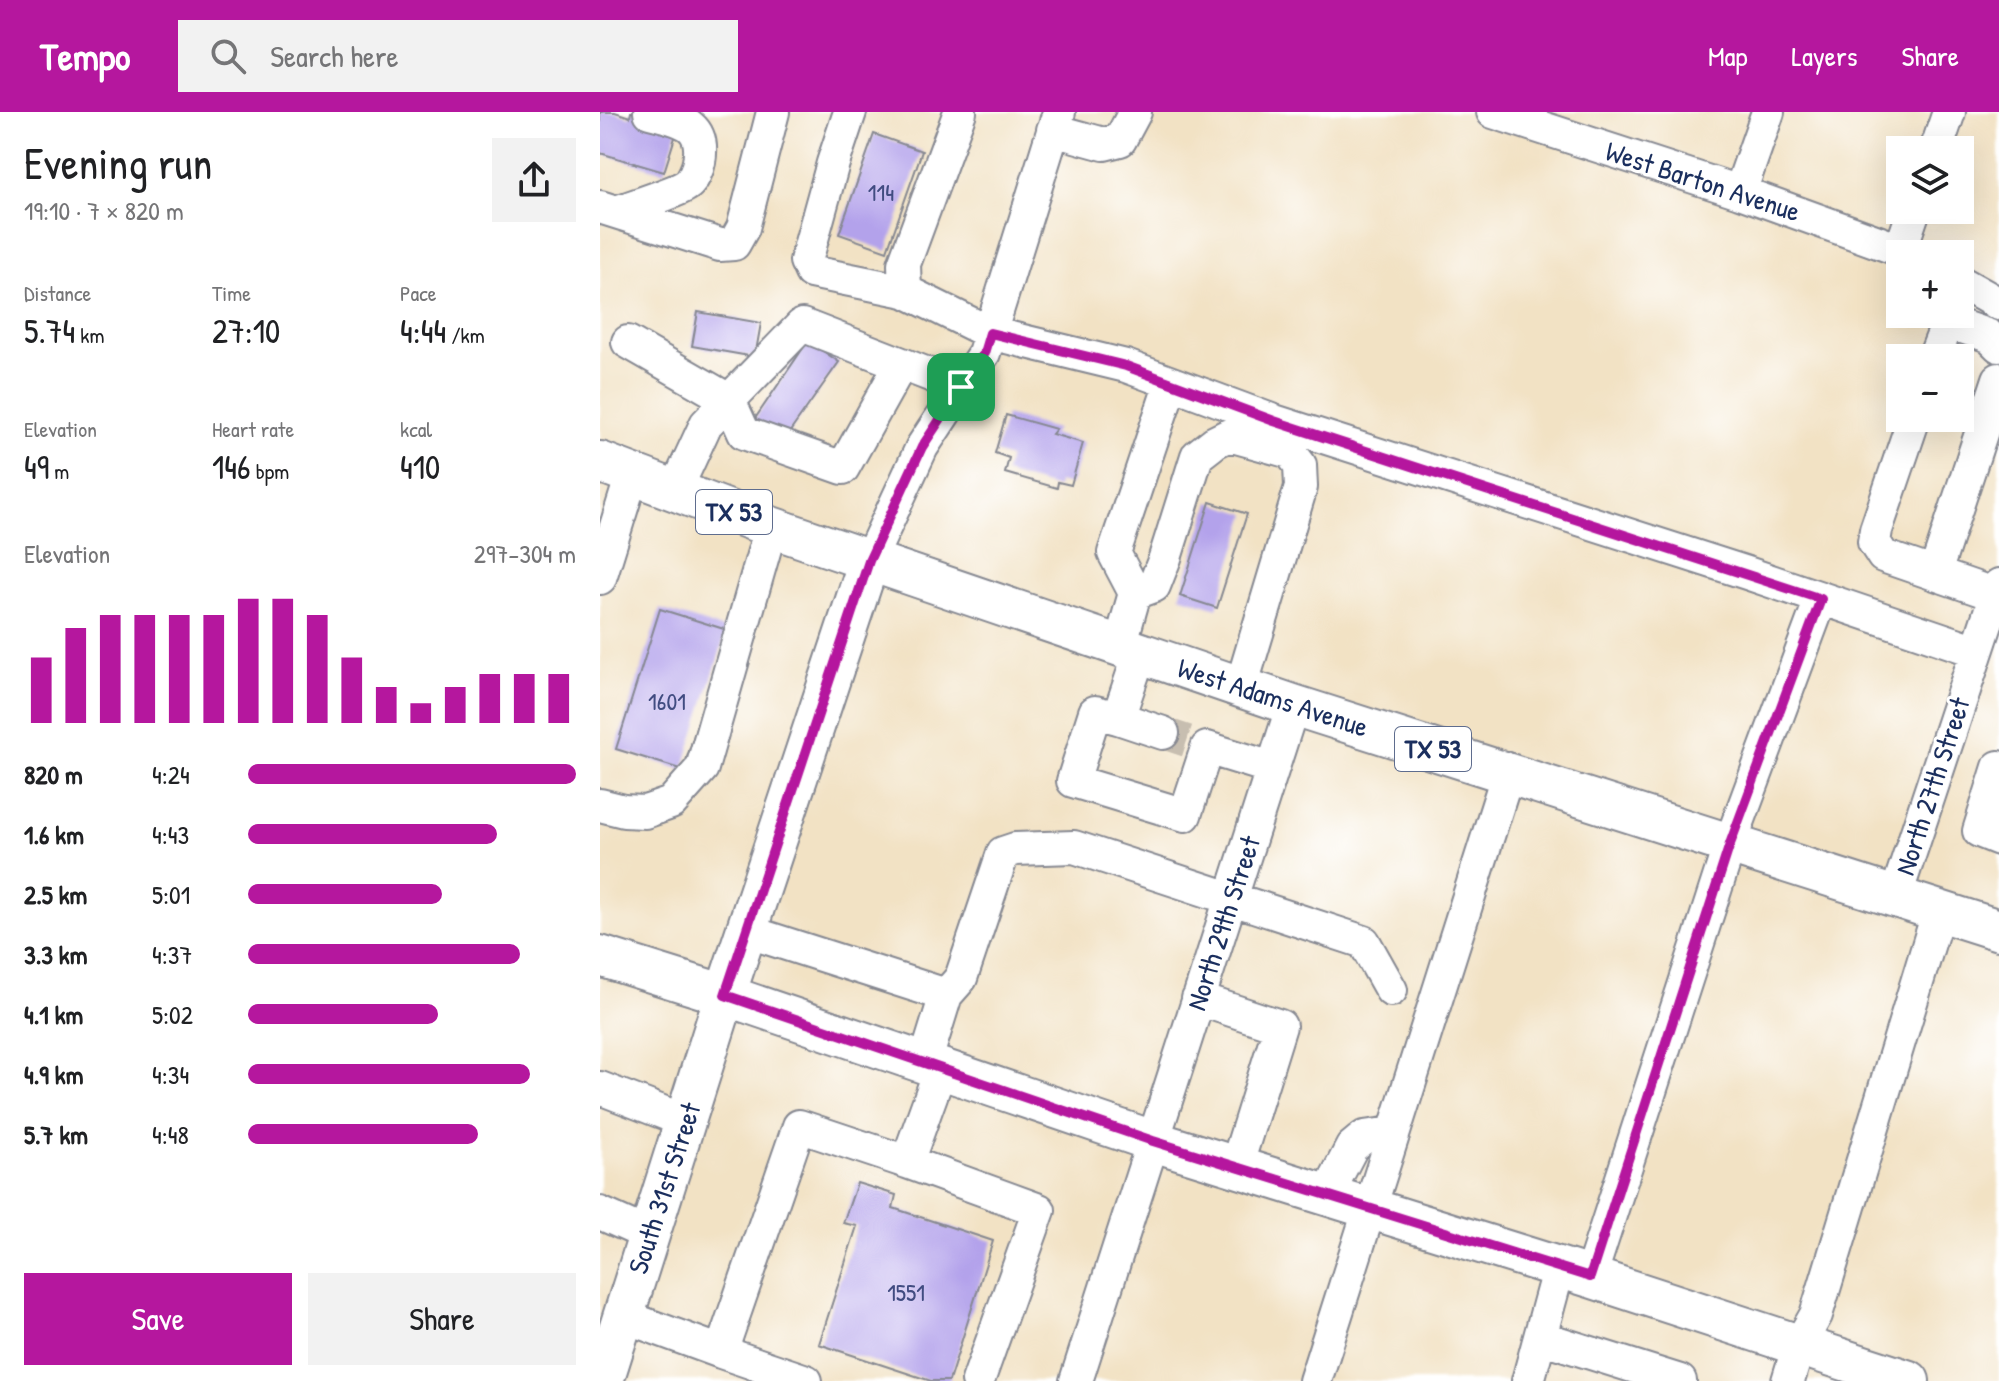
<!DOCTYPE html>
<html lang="en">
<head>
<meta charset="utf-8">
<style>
  body { margin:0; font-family:"Patrick Hand",sans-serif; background:#f2f2f2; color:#202124; height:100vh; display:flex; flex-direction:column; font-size:30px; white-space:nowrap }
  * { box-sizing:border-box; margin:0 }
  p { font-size:26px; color:#757577 }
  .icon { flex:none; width:44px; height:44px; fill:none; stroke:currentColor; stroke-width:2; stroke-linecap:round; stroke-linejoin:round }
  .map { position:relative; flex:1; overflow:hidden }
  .details { display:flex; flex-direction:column; background:#fff; width:600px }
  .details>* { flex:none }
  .tools { position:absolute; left:1286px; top:24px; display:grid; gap:16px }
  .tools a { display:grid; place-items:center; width:88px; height:88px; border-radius:0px; background:#fff; box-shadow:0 8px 32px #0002; font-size:40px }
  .pin { position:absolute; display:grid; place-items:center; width:68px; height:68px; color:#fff; margin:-34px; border-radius:16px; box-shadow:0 4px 12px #0006 }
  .round { display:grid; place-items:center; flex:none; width:84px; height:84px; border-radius:0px; background:#f2f2f2 }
  .summary { display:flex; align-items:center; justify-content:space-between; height:136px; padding:0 24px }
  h1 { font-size:44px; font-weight:600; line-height:60px }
  .figures { display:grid; grid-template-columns:repeat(3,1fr); gap:12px; height:136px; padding:8px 24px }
  .figures div { display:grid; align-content:center }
  .figures b { font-size:34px; font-weight:600 }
  .figures small { font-size:22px; font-weight:400 }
  .figures p { font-size:22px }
  .chart { height:224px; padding:16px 24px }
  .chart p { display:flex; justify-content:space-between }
  .chart svg { width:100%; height:144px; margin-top:8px; stroke:#b5179e; stroke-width:6 }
  .primary-button { display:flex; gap:16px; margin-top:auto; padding:16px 24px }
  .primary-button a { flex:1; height:92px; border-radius:0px; background:#b5179e; color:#fff; font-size:32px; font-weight:600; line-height:92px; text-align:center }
  .primary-button a+a { background:#f2f2f2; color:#202124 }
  ul { padding:0 24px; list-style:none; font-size:26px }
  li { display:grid; grid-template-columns:128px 96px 1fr; align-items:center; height:60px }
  li i { height:20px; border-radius:10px; background:#b5179e }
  header { display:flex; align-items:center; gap:48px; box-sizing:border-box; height:112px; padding:0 40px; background:#b5179e; color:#fff }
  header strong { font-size:38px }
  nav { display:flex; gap:44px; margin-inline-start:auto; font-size:28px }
  .search { width:560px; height:72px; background:#f2f2f2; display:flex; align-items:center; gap:20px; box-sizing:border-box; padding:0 28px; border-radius:0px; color:#757577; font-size:30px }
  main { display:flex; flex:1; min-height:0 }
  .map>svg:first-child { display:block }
  .building { fill:#b3a2eb }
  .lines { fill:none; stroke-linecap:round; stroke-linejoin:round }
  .minor-tunnel { stroke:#c7beb0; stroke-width:32; stroke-dasharray:32 16; stroke-linecap:butt }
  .minor-casing { stroke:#868891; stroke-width:36 }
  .major-casing { stroke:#868891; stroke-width:44 }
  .minor { stroke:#fff; stroke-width:32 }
  .major { stroke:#fff; stroke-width:40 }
  .route-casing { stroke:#fff; stroke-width:16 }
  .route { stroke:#b5179e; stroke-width:10 }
  .labels { text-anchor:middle; stroke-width:6; stroke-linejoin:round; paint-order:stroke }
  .number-label { font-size:24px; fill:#414c81 }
  .shield { fill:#fff; stroke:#5f6d8e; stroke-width:2 }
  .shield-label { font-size:26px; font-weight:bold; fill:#1b2f5e }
  .street-label { font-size:28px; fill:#1b2f5e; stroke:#fff }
</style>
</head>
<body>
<header>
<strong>Tempo</strong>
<div class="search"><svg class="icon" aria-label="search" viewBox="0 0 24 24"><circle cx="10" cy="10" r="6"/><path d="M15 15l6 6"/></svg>Search here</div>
<nav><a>Map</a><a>Layers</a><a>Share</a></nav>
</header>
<main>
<section class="details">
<div class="summary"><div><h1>Evening run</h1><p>19:10 · 7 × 820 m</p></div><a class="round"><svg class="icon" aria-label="share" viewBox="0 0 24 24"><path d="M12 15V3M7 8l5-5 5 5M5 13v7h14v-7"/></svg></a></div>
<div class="figures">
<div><p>Distance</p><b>5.74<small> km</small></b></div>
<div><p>Time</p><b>27:10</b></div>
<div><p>Pace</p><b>4:44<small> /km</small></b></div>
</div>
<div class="figures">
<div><p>Elevation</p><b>49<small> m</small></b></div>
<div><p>Heart rate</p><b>146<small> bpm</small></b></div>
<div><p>kcal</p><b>410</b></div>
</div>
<div class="chart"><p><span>Elevation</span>297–304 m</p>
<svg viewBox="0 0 160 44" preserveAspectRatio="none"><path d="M5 44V24M15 44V15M25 44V11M35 44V11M45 44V11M55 44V11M65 44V6M75 44V6M85 44V11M95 44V24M105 44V33M115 44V38M125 44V33M135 44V29M145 44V29M155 44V29"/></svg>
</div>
<ul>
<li><b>820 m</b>4:24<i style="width:100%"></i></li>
<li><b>1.6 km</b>4:43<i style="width:76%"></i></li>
<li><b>2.5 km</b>5:01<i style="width:59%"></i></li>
<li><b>3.3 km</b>4:37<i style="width:83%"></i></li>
<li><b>4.1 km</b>5:02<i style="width:58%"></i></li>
<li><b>4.9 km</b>4:34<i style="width:86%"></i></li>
<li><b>5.7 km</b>4:48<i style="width:70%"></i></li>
</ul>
<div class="primary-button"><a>Save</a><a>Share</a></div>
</section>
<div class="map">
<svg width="1399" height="1269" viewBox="0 0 1399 1269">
  <rect width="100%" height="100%" fill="#fff"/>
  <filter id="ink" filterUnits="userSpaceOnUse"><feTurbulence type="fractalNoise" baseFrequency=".0125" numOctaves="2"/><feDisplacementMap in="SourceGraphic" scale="16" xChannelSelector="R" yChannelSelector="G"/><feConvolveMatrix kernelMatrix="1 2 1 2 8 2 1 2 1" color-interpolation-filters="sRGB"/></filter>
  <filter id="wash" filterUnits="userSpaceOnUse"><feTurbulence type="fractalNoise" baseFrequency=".006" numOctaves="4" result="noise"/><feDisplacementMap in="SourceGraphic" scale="32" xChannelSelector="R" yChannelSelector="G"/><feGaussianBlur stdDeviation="1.8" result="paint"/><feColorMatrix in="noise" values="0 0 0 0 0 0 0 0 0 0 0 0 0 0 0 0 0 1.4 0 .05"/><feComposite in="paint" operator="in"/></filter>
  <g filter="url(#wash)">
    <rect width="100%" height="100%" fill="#f2e2c4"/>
    <g id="blocks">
      <!-- building -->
      <path class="building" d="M0 0H15L30 5 31 0H62L77 19 64 60 0 41Z
        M274 22 322 39 287 139 239 122Z
        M98 200 161 211 155 245 92 234Z
        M208 229 239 250 182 331 152 311Z
        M406 303 456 317 452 322 483 331 471 373 458 370 457 376 405 361 409 346 395 341Z
        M610 390 647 402 617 496 580 484Z
        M60 497 127 518 83 658 16 637Z
        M257 1071 296 1083 293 1096 393 1129 349 1269H331L219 1232 257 1114 243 1111Z"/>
    </g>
  </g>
  <g filter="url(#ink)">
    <use href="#blocks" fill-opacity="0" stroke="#868891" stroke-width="2"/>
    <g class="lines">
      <!-- minor-tunnel -->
      <path class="minor-tunnel" d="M563 621 587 629"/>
      <!-- minor casing -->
      <g class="minor-casing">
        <path id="minor" d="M250 0 233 51 206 149 211 160 305 179 390 221 526 254 674 309 1147 461 1377 539
          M893 0 1140 80 1311 142
          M453 18 504 32 520 28 535 0
          M1336 38 1349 0
          M1140 80 1168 0
          M0 95 120 133 134 132 143 116 173 0
          M17 100C30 95 80 79 88 72 93 68 98 56 99 50 106 11 81 8 50 0
          M1301 136 1314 98
          M1360 170 1399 192
          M305 179 304 152 360 0
          M28 230 129 288 144 321 243 356 301 252
          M1334 246 1345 218 1357 213 1389 224 1399 234
          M1314 306 1276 418 1274 430 1283 444 1399 484
          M76 377 106 312 202 213 361 275
          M269 449 322 335 384 241 459 0
          M1335 461 1399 267
          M0 466 32 363
          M535 481 514 441 571 271
          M520 534 535 481 554 474 565 446 597 344 615 330 629 323 690 340 700 353 701 375 641 575
          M540 541 518 606 495 600 473 669 585 703 607 636 672 656
          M518 606 563 621
          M1399 655 1379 719 1399 727
          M0 693 24 699 45 700 71 691 102 656 171 415
          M1296 783 1399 473
          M146 819 346 883
          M598 887 680 914 636 1055
          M325 951 346 883 361 866 403 741 415 737 474 735 764 830 791 878
          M0 976 85 1009
          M307 1050 439 1098 378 1269
          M727 1083 752 1035 764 1025 792 1021
          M0 1101 49 1123
          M990 1165 1130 732 1221 487
          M23 1204 121 1240 199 1014 307 1050 341 956
          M940 1225 1080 1269
          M121 1240 206 1269
          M476 1269 693 593
          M715 1269 908 661
          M928 1269 959 1155
          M1188 1269 1199 1233 1216 1203 1339 798"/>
      </g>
      <!-- major casing -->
      <g class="major-casing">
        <path id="major" d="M0 350 171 415 693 593 1399 818
          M0 844 125 883 553 1029 990 1165 1309 1269
          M3 1269 125 883 269 449"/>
      </g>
      <!-- minor -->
      <use href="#minor" class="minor"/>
      <!-- major -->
      <use href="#major" class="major"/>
    </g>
  </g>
  <g class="lines" filter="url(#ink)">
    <!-- route casing -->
    <g class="route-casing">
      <path id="route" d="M390 221 526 254 674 309 1221 487 1130 732 990 1165 553 1029 125 883 269 449 322 335 384 241Z"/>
    </g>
    <!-- route -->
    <use href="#route" class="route"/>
  </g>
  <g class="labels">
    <!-- number labels -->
    <g class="number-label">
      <text x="281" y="89">114</text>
      <text x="67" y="598">1601</text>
      <text x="306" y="1189">1551</text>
    </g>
    <!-- shield labels -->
    <g class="shield">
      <rect x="96" y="378" width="76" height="44" rx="6"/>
      <rect x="795" y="615" width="76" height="44" rx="6"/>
    </g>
    <g class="shield-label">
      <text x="134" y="409">TX 53</text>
      <text x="833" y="646">TX 53</text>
    </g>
    <!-- street labels -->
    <g class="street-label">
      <text transform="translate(1103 69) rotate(18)" y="10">West Barton Avenue</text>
      <text transform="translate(673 585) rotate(18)" y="10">West Adams Avenue</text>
      <text transform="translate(1332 674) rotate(-72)" y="10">North 27th Street</text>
      <text transform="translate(623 811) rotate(-72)" y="10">North 29th Street</text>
      <text transform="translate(64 1076) rotate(-72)" y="10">South 31st Street</text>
    </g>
  </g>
</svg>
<div class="tools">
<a><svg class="icon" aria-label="layers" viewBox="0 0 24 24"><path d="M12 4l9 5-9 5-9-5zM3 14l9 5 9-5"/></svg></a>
<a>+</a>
<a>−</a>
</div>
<div class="pin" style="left:361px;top:275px;background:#1e9e55"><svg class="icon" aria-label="arrive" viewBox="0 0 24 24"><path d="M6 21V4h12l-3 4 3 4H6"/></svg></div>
</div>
</main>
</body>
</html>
